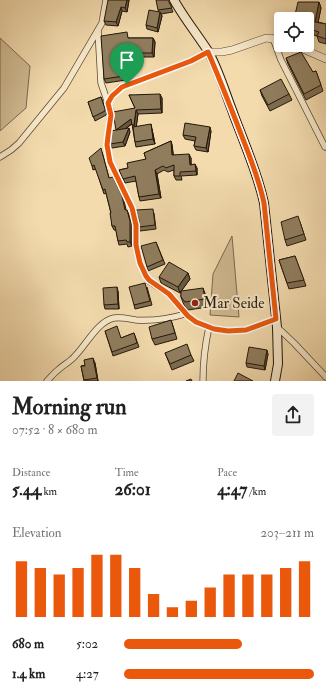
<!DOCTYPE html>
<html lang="en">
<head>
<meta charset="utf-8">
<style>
  body { margin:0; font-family:"IM FELL Double Pica",serif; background:#f2f2f2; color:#222; height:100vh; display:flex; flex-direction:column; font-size:15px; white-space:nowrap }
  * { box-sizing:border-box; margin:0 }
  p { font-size:13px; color:#767676 }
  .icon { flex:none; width:22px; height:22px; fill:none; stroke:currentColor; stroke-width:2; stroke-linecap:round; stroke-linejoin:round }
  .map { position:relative; height:381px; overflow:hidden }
  .drawer { display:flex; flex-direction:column; background:#fff; flex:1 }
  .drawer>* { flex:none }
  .controls { position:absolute; left:274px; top:12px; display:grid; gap:8px }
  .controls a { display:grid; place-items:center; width:40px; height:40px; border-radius:4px; background:#fff; box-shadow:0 2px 10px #0003; font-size:20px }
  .pin { position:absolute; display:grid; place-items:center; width:34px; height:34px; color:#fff; margin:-41px -17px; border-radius:50% 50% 50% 0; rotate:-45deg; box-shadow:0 0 4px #0007 }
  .pin .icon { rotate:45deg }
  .round { display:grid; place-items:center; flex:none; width:42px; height:42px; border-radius:4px; background:#f2f2f2 }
  .headline { display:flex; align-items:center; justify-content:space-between; height:68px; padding:0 12px }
  h1 { font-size:22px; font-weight:800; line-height:30px }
  .figures { display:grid; grid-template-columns:repeat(3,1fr); gap:6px; height:68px; padding:4px 12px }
  .figures div { display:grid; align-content:center }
  .figures b { font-size:17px; font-weight:800 }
  .figures small { font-size:11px; font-weight:400 }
  .figures p { font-size:11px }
  .chart { height:112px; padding:8px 12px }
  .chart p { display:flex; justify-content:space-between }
  .chart svg { width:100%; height:72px; margin-top:4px; stroke:#ea580c; stroke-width:6 }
  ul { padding:0 12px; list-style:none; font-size:13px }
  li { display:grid; grid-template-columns:64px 48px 1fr; align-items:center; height:30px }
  li i { height:10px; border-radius:5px; background:#ea580c }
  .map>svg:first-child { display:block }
  .green { fill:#d0ba92; stroke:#7a684d }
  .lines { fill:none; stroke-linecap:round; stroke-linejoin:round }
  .minor-casing { stroke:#584832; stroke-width:7 }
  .tertiary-casing { stroke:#584832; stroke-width:8 }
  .secondary-casing { stroke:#241708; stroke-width:10 }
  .minor { stroke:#f7e8ca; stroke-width:5.5 }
  .tertiary { stroke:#f7e8ca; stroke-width:7 }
  .secondary { stroke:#f7e8ca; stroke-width:8 }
  .wall { fill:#7c6c51; stroke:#241708 }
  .shaded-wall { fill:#655842; stroke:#241708 }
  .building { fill:#907d5e; stroke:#241708 }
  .route-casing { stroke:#fff; stroke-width:8 }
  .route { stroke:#ea580c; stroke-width:5 }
  .poi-dot { fill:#8f2418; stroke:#f7e8ca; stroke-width:1.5 }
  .labels { text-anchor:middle; stroke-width:4; stroke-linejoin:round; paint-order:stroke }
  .poi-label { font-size:15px; fill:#241708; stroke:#f7e8ca; text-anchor:start }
</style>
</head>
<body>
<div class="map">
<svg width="326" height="381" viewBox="0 0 326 381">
  <rect width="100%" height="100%" fill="#f3dbae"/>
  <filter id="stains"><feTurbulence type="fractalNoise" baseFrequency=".005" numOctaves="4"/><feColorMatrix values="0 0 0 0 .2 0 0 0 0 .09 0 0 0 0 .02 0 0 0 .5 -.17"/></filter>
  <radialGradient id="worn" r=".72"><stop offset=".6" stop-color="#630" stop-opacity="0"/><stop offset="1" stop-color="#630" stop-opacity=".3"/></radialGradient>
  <!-- green -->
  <path class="green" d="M0 38 30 66 26 108 0 131Z
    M232 236 239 317 210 315 213 274Z"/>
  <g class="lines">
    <!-- minor casing -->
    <g class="minor-casing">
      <path id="minor" d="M98 30 101 83 111 112 107 145 110 162 132 208 136 225V245L140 263 146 276 149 281 169 294 188 316 196 322 214 329 228 331 246 330 277 319
        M273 38 281 60 325 147
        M108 103 112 96 121 87 191 61 208 52
        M0 157 11 150 19 143 64 88 102 23 106 0
        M277 327 294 343 326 377
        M47 381C51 377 54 373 58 370 63 365 70 362 75 356 86 345 98 321 114 318 122 317 129 319 136 320 153 321 169 319 185 314
        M203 381C203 363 205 345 209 327"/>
    </g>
    <!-- tertiary casing -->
    <g class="tertiary-casing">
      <path id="tertiary" d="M294 45 326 59
        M208 52H222L232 50 266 38 281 40"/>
    </g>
    <!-- secondary casing -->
    <g class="secondary-casing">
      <path id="secondary" d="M174 0C184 18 197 34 208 51 218 68 225 92 232 110 243 141 257 170 264 203L277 327 278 364 275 381"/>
    </g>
    <!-- minor -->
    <use href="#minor" class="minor"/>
    <!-- tertiary -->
    <use href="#tertiary" class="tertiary"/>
    <!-- secondary -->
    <use href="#secondary" class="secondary"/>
  </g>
  <!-- wall -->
  <path class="wall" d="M129 0 127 12 122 11 118 26 106 25 104 21Z
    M169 2 173 12 161 14 162 16 158 32 147 29 146 25 159 12 158 10Z
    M319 2 321 8 318 22 326 24V44L319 42 317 36 307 33V19Z
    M128 38H153L155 42 154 57H122L126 80 106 83 104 79Z
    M286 58 313 72 316 71 323 91 306 100 288 64Z
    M260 90 289 94 292 100 270 111 262 96Z
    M129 95 162 98V113L138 114 136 127 152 129 155 144 136 147 135 142 132 124 125 129 130 132 125 146 112 148 110 144 116 130 135 108Z
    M101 97 107 113 106 115 95 121 88 102Z
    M211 131 208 152 196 150 194 146 195 141 185 139 183 135Z
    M171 141 172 145 173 155 191 158V164L197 168V175L181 176 182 180H176L174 176V170L168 172 164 170 157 174 161 198 140 201 139 197 136 181 125 183 119 170 128 168 146 159 144 153Z
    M102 152 109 178 124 200 126 210 129 214 132 225V246L128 247 127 244 119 245 118 241 116 230H114L112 226 111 213 106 193 104 194 96 169 93 170 92 166Z
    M154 213 156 229 140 231 139 227V220Z
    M300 222 306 240 287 246 285 240Z
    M156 242 165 264 148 271 147 267Z
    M295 256 306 286 289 289 279 260Z
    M188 273 190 279 181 291 206 296 208 307 188 310 184 305 181 297V292L180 293 161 283 159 277Z
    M147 287 152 305 135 309 134 305Z
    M118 291 119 309H105L104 305Z
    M171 320 177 339 155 345 152 339Z
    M105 331 121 338 134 333 139 347 113 356Z
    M165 353 191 355 194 361 172 370Z
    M268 354 265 370 247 367 246 363Z
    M95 363 98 381H84L81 366Z"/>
  <!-- shaded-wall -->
  <path class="shaded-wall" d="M127 0H129L127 12 125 8Z
    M319 2 321 8 317 28 315 22Z
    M121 7 122 11 118 26 116 22Z
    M160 12 162 16 158 32 157 28Z
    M153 38 155 42 154 57 152 53Z
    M121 53 122 57 126 80 124 76Z
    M160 94 162 98V113L161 109Z
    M136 110 138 114 136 129 134 125Z
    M131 119 133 123 118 134 116 130Z
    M151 124 155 144 153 139Z
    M210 127 211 131 208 152 206 148Z
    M129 128 130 132 125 146 123 142Z
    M171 141 172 145 174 159 172 155Z
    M189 154 191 158V169L190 165Z
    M195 164 197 168V175L196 171Z
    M155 170 157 174 161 198 159 194Z
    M127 210 132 225V246L130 242Z
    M188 273 190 279 180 293 178 287Z
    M117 287 118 291 119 309 118 304Z
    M203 288 206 296 208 307 205 299Z
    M267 350 268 354 265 370 264 366Z
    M93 358 95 363 98 381 97 378Z"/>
  <!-- building -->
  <path class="building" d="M108 0H127L125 8 121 7 116 22 104 21Z
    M156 0H168L172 8 158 10Z
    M298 2H319L315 22 326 24V39L317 36 319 32 307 28V19H294Z
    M149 10 160 12 157 28 146 25Z
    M127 32 128 38H153L152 53H121L124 76 104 79 101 36Z
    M301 52 313 72 316 71 321 85 304 94 286 58Z
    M281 79 289 94 268 105 260 90Z
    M160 94 161 109 136 110 134 125H132L131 119 116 130 129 128 123 142 110 144 111 131 116 130 113 112 135 108 129 95Z
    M101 97 105 109V111L93 117 88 102Z
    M185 123 210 127 206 148 194 146 196 137 183 135Z
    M151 124 153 139 135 142 133 127Z
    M171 141 172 155 189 154 190 165 195 164 196 171 180 172V176H174V165L166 168 163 166 155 170 159 194 139 197 135 176 123 179 119 170 128 168 127 163 146 159 144 153Z
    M101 148 109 178 113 177 122 196 125 210H127L130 221V242H127L126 240 118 241 115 226H112L110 213H111L105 189 103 190 94 165 92 166 89 158Z
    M153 209 155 225 139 227V220L136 210Z
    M298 216 304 234 285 240 281 222Z
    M156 242 163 260 147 267 141 246Z
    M295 256 304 280 287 283 279 260Z
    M169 262 188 273 178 287 159 277Z
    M145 283 150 301 134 305 129 287Z
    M117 287 118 304 104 305 103 288Z
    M203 288 205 299 185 302 181 297V291Z
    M171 320 175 333 152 339 149 327Z
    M117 326 121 338 134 333 137 343 112 352 105 331Z
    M187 344 191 355 170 364 165 353Z
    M249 347 267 350 264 366 246 363Z
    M93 358 97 378 84 380 81 366H85L84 360Z
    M238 373 253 381H234Z
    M191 379 192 381H186Z"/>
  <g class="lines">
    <!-- route casing -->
    <g class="route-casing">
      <path id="route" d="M208 52C218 75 227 98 236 121 246 148 258 174 264 203L276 319 246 330 228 331 214 329 196 322 188 316 169 294 149 280 146 276 140 263 136 245V225L132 208 110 162 107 145 108 136 111 115 108 103 112 96 122 87 191 61Z"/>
    </g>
    <!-- route -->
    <use href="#route" class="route"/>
  </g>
  <!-- markers -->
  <circle class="poi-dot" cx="195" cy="303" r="4"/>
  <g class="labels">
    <!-- poi labels -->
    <g class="poi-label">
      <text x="203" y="308">Mar Seide</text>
    </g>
  </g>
  <rect width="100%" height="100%" filter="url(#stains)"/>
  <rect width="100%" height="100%" fill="url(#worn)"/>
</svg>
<div class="controls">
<a><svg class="icon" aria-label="locate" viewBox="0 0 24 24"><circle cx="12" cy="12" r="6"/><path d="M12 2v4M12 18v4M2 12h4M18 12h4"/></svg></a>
</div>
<div class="pin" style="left:127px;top:84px;background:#1e9e55"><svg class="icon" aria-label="arrive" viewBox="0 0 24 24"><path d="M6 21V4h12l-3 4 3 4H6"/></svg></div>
</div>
<section class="drawer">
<div class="headline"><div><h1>Morning run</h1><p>07:52 · 8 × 680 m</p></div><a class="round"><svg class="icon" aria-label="share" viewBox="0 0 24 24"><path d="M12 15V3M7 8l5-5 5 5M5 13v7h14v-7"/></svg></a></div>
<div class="figures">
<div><p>Distance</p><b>5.44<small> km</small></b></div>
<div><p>Time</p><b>26:01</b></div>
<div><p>Pace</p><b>4:47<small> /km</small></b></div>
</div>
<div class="chart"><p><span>Elevation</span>203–211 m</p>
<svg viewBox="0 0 160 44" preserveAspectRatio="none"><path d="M5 44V10M15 44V14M25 44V18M35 44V14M45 44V6M55 44V6M65 44V14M75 44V30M85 44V38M95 44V34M105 44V26M115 44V18M125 44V18M135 44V18M145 44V14M155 44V10"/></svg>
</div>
<ul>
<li><b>680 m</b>5:02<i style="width:62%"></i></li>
<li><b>1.4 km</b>4:27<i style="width:100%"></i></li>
</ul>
</section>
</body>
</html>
